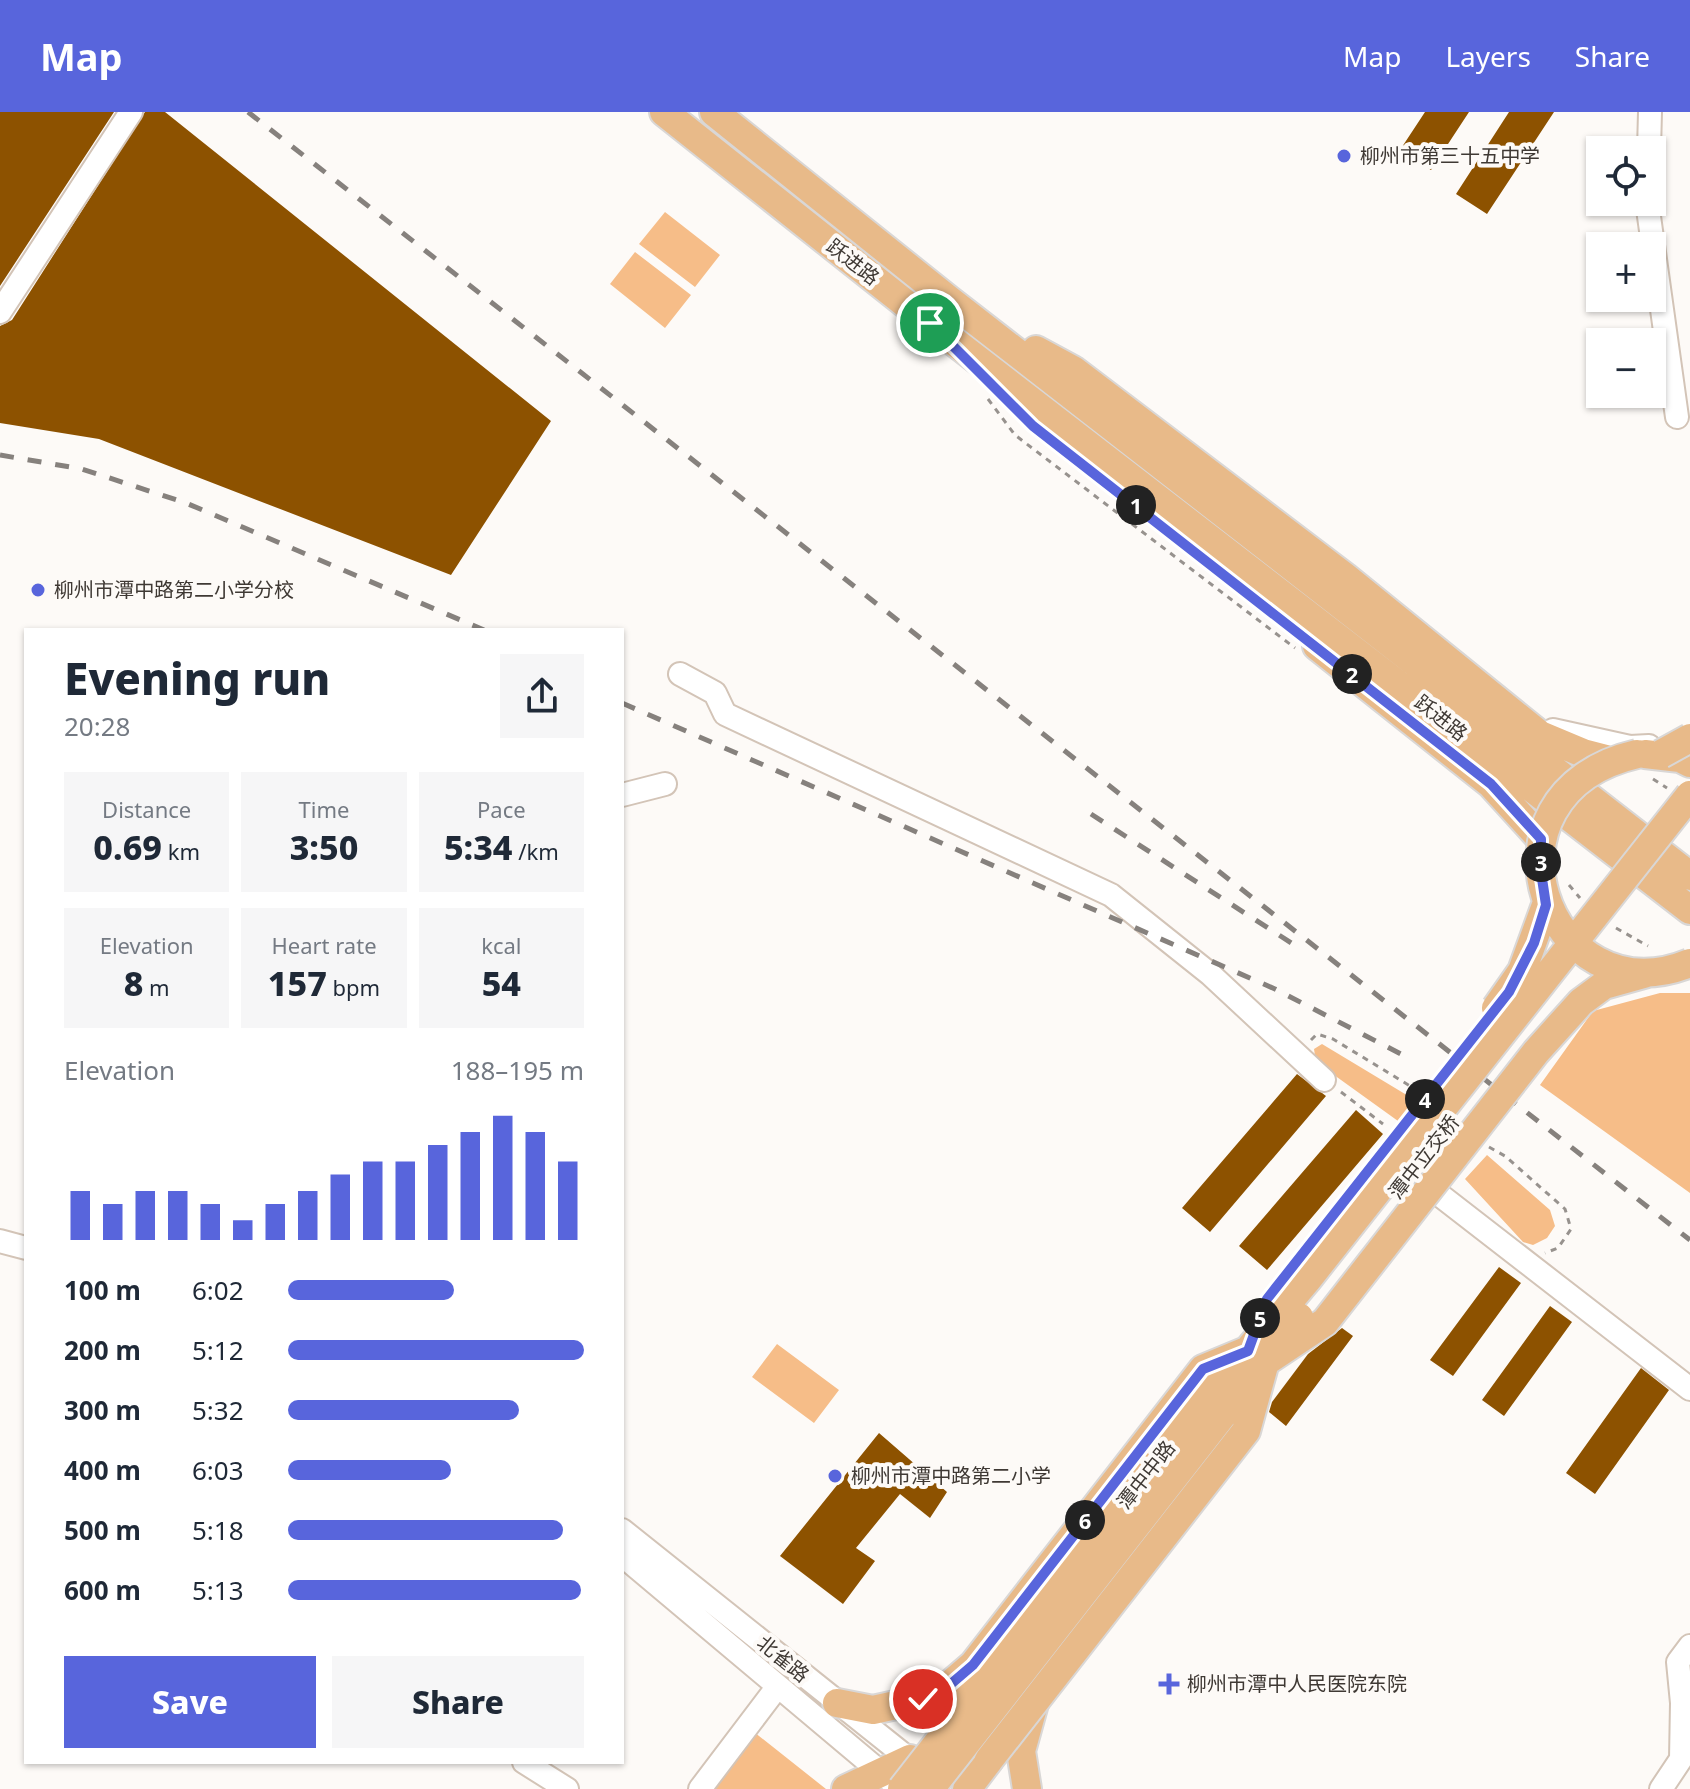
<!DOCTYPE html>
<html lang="en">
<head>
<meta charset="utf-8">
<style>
  body { margin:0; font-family:"Noto Sans","Noto Sans SC",sans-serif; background:#f6f6f7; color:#1f2937; height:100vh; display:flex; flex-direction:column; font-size:30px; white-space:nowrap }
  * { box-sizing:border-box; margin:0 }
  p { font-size:26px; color:#747a83 }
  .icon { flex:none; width:44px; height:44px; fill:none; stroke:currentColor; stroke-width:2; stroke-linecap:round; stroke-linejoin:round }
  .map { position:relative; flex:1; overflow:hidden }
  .details { position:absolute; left:24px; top:516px; width:600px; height:1136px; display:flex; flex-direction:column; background:#fff; border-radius:0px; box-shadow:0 2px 6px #0004 }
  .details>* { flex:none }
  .tools { position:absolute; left:1586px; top:24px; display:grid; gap:16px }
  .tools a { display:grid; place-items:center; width:80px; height:80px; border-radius:0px; background:#fff; box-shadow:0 2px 6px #0004; font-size:40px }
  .pin { position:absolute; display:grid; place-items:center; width:68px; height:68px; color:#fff; margin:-34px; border:4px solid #fff; border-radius:50%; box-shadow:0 2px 8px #0007 }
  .km { position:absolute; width:40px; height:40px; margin:-20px; border-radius:50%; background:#222; color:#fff; font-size:22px; line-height:40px; text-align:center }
  .round { display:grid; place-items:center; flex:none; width:84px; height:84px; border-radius:0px; background:#f6f6f7 }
  .overview { display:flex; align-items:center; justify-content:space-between; height:136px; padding:0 40px }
  h1 { font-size:44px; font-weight:800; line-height:60px }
  .stats { display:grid; grid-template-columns:repeat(3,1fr); gap:12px; height:136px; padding:8px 40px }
  .stats div { display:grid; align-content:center; border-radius:0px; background:#f6f6f7; text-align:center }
  .stats b { font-size:34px; font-weight:800 }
  .stats small { font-size:22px; font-weight:400 }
  .stats p { font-size:22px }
  .chart { height:224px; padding:16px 40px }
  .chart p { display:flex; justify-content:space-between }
  .chart svg { width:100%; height:144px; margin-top:8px; stroke:#5865dc; stroke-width:6 }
  .action { display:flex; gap:16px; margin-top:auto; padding:16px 40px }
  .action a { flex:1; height:92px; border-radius:0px; background:#5865dc; color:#fff; font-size:32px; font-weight:800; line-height:92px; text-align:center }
  .action a+a { background:#f6f6f7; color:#1f2937 }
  ul { padding:0 40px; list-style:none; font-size:26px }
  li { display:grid; grid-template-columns:128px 96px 1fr; align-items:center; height:60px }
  li i { height:20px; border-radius:10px; background:#5865dc }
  header { display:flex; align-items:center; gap:48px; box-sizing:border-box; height:112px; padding:0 40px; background:#5865dc; color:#fff }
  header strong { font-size:38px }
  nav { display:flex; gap:44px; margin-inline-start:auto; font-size:28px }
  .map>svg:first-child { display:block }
  .green { fill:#f6bd88 }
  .building { fill:#8d5200 }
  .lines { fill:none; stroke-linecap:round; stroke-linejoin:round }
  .minor-casing { stroke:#d3c4b7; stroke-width:26 }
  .major-casing { stroke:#d9d7d6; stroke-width:32 }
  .path { stroke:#97928e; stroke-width:3; stroke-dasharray:6 6; stroke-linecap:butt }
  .minor { stroke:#fff; stroke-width:22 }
  .major { stroke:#e8ba89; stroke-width:28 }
  .rail { stroke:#86817d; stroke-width:5; stroke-dasharray:14 14; stroke-linecap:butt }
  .major-bridge-casing { stroke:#d9d7d6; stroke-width:32; stroke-linecap:butt }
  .major-bridge { stroke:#e8ba89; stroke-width:28 }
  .route-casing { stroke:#fff; stroke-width:16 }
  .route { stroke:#5865dc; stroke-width:10 }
  .poi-dot { fill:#5865dc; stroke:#fdfaf7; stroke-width:3 }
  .labels { text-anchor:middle; stroke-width:8; stroke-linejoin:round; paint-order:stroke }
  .poi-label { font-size:20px; fill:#3f3934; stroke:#fdfaf7; text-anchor:start }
  .street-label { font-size:20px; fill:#3f3934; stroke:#fdfaf7 }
</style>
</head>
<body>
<header>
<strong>Map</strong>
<nav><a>Map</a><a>Layers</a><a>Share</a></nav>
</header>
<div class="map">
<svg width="1690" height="1677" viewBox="0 0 1690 1677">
  <rect width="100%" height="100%" fill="#fdfaf7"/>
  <!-- green -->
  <path class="green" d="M665 100 720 143 695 175 639 132Z
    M635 140 691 183 665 216 610 172Z
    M1660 881H1690V1081L1540 973 1593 899Z
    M1322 932 1415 988 1398 1009 1316 950 1314 937Z
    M1487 1043 1550 1098 1555 1114 1547 1126 1533 1133 1523 1130 1465 1067Z
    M777 1232 839 1278 814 1311 752 1265Z
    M754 1620 826 1677H714Z"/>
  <!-- building -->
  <path class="building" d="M0 0H114L0 174Z
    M145 0H165L551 309 451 463 99 327 0 311V214L12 208Z
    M1425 0H1469L1431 58 1400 38Z
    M1509 0H1554L1487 102 1456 82Z
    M1297 962 1326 984 1210 1120 1182 1096Z
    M1356 998 1383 1022 1267 1158 1239 1134Z
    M1499 1155 1521 1171 1453 1264 1430 1248Z
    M1550 1194 1572 1210 1504 1304 1482 1288Z
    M1342 1216 1353 1224 1286 1314 1269 1300 1272 1290 1308 1242Z
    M1641 1256 1669 1278 1595 1382 1566 1361Z
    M879 1321 947 1380 930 1406 900 1382 856 1436 875 1449 843 1492 780 1444Z"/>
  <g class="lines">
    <!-- minor casing -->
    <g class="minor-casing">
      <path id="minor" d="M1649 38 1650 0
        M1647 90 1677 305
        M0 200 131 0
        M680 562 715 581 725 602 1111 783 1210 862 1324 968
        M1553 618 1630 635 1649 634
        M622 683 665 672
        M1389 1050 1392 1046 1690 1277
        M0 1129 26 1136
        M622 1418 919 1655
        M1145 1426 1246 1295
        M622 1443 891 1669
        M524 1650 567 1677
        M700 1677 778 1574
        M1661 1677 1681 1647 1682 1591 1678 1550 1690 1534"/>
    </g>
    <!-- major casing -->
    <g class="major-casing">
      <path id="major" d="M664 0 930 211 1690 798
        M714 0 949 188 1690 764
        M1036 238 1073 258 1345 465 1540 623 1583 641 1610 648
        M1317 534 1491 672 1541 727
        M1645 642 1680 646 1690 651
        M837 1591 873 1598 923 1587
        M846 1677 910 1647
        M967 1677 989 1648
        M1027 1677 1021 1639 1035 1588"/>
    </g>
    <!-- path -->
    <path class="path" d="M988 287 1015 323 1295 536
      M1653 667 1667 676
      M1569 773 1580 786
      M1616 816 1648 834
      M1311 928 1317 922 1333 927 1415 977 1422 987
      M1341 980 1383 1012
      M1489 1035 1505 1044 1565 1097 1571 1117 1558 1136 1545 1141"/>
    <!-- minor -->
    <use href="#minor" class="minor"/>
    <!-- major -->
    <use href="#major" class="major"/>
    <!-- rail -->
    <path class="rail" d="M248 0 1690 1128
      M0 343 82 357 186 391 484 518
      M622 591 1275 877 1401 942
      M1091 702 1296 834"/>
    <!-- major-bridge casing -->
    <g class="major-bridge-casing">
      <path id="major-bridge" d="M1637 642C1465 682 1547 910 1690 851
        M1661 642 1690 626
        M1496 896 1522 859 1546 793
        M923 1587 945 1577 973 1553 1203 1257 1244 1240
        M989 1648 1246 1319 1265 1250 1325 1210 1536 940 1581 890 1604 873 1647 861
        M902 1677 1192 1305 1307 1168 1690 683
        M930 1677 1299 1205"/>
    </g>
    <!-- major-bridge -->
    <use href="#major-bridge" class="major-bridge"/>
  </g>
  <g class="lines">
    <!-- route casing -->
    <g class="route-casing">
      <path id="route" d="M923 1587 945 1577 973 1553 1203 1257 1248 1239 1267 1187 1509 880 1534 831 1546 793 1541 760V727L1491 672 1033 314 930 211"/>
    </g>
    <!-- route -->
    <use href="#route" class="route"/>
  </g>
  <!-- markers -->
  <g class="poi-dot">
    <circle cx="1344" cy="44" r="8"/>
    <circle cx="38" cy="478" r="8"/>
    <circle cx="835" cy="1364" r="8"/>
    <path d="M1165 1560h8v8h8v8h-8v8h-8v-8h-8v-8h8z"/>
  </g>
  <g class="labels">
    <!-- poi labels -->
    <g class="poi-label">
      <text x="1360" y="51">柳州市第三十五中学</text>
      <text x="54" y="485">柳州市潭中路第二小学分校</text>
      <text x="851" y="1371">柳州市潭中路第二小学</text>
      <text x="1187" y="1579">柳州市潭中人民医院东院</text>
    </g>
    <!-- street labels -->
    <g class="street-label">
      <text transform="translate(853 150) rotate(38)" y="7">跃进路</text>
      <text transform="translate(1441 606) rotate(38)" y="7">跃进路</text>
      <text transform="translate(1424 1045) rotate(-52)" y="7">潭中立交桥</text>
      <text transform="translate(1146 1363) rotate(-52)" y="7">潭中中路</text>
      <text transform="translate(783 1547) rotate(39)" y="7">北雀路</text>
    </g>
  </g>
</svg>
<div class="tools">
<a><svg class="icon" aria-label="locate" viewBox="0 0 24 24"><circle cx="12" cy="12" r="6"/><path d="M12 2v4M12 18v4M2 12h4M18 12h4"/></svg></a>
<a>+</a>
<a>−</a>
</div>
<div class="pin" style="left:930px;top:211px;background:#1e9e55"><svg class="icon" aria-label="arrive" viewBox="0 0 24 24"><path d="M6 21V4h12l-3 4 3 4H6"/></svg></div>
<div class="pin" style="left:923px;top:1587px;background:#d93025"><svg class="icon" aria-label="check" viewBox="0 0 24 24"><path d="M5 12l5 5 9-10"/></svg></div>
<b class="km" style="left:1136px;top:393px">1</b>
<b class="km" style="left:1352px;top:562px">2</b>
<b class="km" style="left:1541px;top:750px">3</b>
<b class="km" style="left:1425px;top:987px">4</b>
<b class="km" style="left:1260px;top:1206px">5</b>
<b class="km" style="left:1085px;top:1408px">6</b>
<section class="details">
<div class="overview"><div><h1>Evening run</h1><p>20:28</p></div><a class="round"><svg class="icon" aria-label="share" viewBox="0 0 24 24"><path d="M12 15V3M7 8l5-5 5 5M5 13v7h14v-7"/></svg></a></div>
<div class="stats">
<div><p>Distance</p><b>0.69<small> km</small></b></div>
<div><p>Time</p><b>3:50</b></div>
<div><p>Pace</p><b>5:34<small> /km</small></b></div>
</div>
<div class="stats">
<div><p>Elevation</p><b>8<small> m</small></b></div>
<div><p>Heart rate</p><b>157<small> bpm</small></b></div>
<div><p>kcal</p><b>54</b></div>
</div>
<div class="chart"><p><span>Elevation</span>188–195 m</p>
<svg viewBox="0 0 160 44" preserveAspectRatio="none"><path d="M5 44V29M15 44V33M25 44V29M35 44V29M45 44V33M55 44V38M65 44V33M75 44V29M85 44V24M95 44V20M105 44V20M115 44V15M125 44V11M135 44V6M145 44V11M155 44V20"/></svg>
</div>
<ul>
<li><b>100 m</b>6:02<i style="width:56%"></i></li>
<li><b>200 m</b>5:12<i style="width:100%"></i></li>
<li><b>300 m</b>5:32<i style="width:78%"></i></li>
<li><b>400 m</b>6:03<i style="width:55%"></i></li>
<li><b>500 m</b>5:18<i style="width:93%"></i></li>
<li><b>600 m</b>5:13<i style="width:99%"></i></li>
</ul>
<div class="action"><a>Save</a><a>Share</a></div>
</section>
</div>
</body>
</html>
